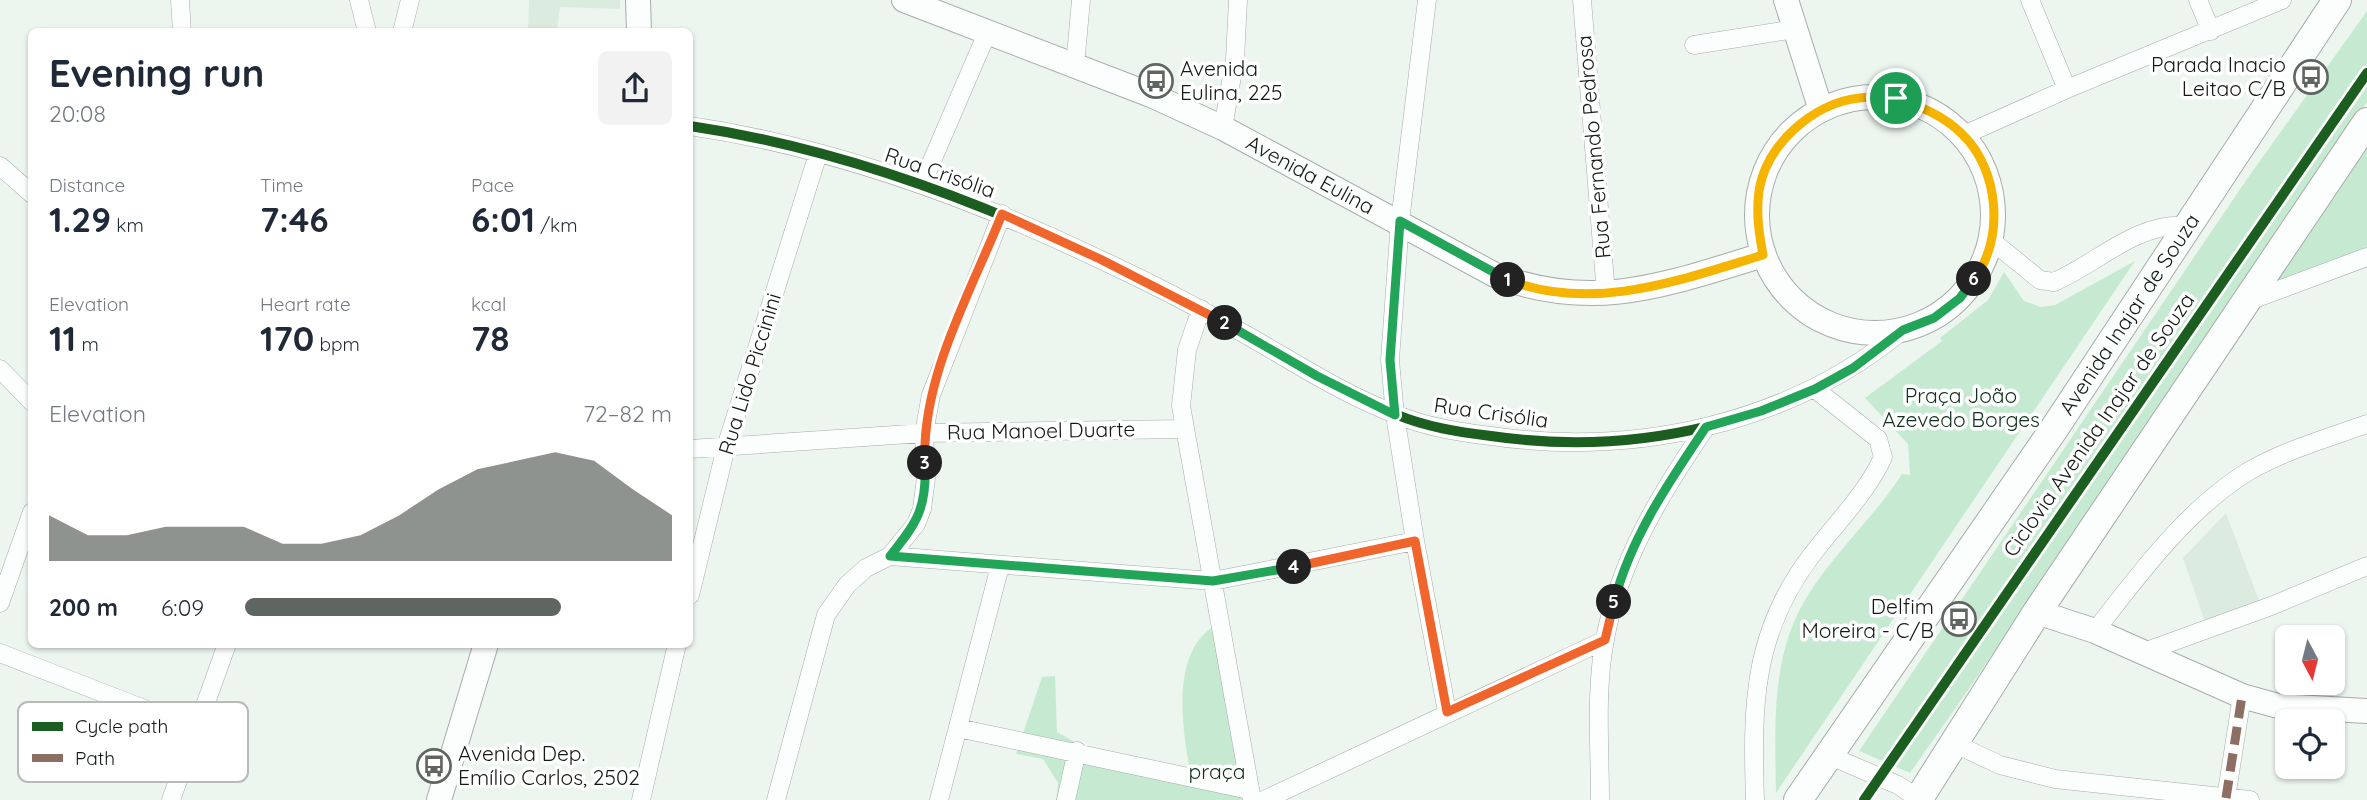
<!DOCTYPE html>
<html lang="en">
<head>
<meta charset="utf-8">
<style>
  body { margin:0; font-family:Quicksand,sans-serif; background:#f2f2f3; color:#1f2937; height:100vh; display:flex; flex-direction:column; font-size:26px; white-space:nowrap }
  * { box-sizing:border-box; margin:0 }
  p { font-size:23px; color:#747a83 }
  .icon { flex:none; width:38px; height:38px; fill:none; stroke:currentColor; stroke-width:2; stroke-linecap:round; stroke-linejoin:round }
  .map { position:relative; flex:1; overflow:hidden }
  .details { position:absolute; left:28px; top:28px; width:665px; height:620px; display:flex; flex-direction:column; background:#fff; border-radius:10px; box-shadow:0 2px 5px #0004 }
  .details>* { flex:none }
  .needle { width:46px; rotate:173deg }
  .controls { position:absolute; left:2275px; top:625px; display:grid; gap:14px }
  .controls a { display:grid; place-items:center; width:70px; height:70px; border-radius:10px; background:#fff; box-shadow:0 2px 5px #0004; font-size:35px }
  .pin { position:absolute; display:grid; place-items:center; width:60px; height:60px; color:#fff; margin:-30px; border:4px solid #fff; border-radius:50%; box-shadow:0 2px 7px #0007 }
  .km { position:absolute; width:35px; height:35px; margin:-18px; border-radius:50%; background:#222; color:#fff; font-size:19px; line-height:35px; text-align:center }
  .round { display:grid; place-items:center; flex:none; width:74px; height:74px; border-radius:10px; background:#f2f2f3 }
  .summary { display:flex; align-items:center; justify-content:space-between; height:119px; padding:0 21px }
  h1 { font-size:38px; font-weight:700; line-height:52px }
  .figures { display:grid; grid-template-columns:repeat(3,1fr); gap:10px; height:119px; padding:7px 21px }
  .figures div { display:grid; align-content:center }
  .figures b { font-size:35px; font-weight:700 }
  .figures small { font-size:19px; font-weight:400 }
  .figures p { font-size:19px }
  .chart { height:196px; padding:14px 21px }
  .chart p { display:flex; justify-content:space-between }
  .chart svg { width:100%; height:126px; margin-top:7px; fill:#5f6661; opacity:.7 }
  ul { padding:0 21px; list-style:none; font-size:23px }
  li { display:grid; grid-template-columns:112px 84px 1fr; align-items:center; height:52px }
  li i { height:18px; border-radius:9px; background:#5f6661 }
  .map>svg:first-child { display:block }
  .built { fill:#dbebe0 }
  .green { fill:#c6ead1 }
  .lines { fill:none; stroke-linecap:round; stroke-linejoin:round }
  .street-casing { stroke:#a6ada8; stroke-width:19 }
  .secondary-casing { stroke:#a6ada8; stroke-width:26 }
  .primary-casing { stroke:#a6ada8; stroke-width:30 }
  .street { stroke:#fcfefd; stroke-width:18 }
  .secondary { stroke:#fcfefd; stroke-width:24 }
  .primary { stroke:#fcfefd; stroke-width:28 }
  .quiet { stroke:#8d6e63; stroke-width:9; stroke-dasharray:18 9; stroke-linecap:butt }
  .cycleway-casing { stroke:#fff; stroke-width:15 }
  .cycleway { stroke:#1b5e20; stroke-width:10 }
  .split-1-casing { stroke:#fff; stroke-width:14 }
  .split-2-casing { stroke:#fff; stroke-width:14 }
  .split-3-casing { stroke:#fff; stroke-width:14 }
  .split-4-casing { stroke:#fff; stroke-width:14 }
  .split-5-casing { stroke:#fff; stroke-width:14 }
  .split-6-casing { stroke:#fff; stroke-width:14 }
  .split-7-casing { stroke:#fff; stroke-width:14 }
  .split-1 { stroke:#f5b400; stroke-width:9 }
  .split-2 { stroke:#22a559; stroke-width:9 }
  .split-3 { stroke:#f0652b; stroke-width:9 }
  .split-4 { stroke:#22a559; stroke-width:9 }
  .split-5 { stroke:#f0652b; stroke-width:9 }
  .split-6 { stroke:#22a559; stroke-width:9 }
  .split-7 { stroke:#f5b400; stroke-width:9 }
  .labels { text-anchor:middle; stroke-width:7; stroke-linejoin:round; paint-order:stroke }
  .poi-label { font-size:21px; fill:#131915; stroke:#fff; text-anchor:end }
  .street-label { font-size:21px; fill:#131915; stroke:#fff }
  .park-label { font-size:21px; fill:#10311d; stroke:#fff }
  .key { fill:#fff; stroke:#b8bab9; stroke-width:2 }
  .key-label { font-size:19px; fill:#131915 }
</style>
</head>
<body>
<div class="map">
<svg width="2367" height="800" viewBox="0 0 2367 800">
  <rect width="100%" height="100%" fill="#ecf6ef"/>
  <!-- built -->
  <path class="built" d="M529 0H620V9L560 7 557 31H528Z
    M2226 513 2260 603 2205 622 2183 558Z"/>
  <!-- green -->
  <path class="green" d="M2367 11V102L1964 696 1910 773 1859 751 2247 179Z
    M2367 122V257L2246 302Z
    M2135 261 1776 793C1775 725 1770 652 1810 592 1837 550 1875 516 1902 474L1910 475 1908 444 1865 398 1942 341 1940 338 1988 300 2004 272 2024 301 2041 307 2055 305Z
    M1216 625 1250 800H1056L1058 783 1043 759 1016 754 1042 677 1055 676 1057 732 1087 749 1190 771C1182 728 1170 651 1216 625Z"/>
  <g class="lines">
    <!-- street casing -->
    <g class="street-casing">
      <path id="street" d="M180 0 182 32
        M359 0 367 32
        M1427 0 1400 221 1390 360 1395 415 1415 541 1447 712
        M1582 0 1606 294
        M2030 0 2067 89
        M2198 0 2211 31
        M402 32 410 0
        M1694 45 1795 29
        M1075 66 1081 0
        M690 126C832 147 970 197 1099 259 1151 283 1201 309 1250 337 1297 364 1345 395 1395 414 1426 427 1458 432 1491 436 1636 457 1789 424 1903 330
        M1223 128 1235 59 1238 0
        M1964 135 2067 89 2282 0
        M0 166 32 194
        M922 184 987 33
        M1992 241 2040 280 2054 282C2098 263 2135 223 2185 226
        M2246 302 2367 257
        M1201 309 1187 350 1181 406 1252 800
        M0 369 32 402
        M690 449 924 433 1184 429
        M890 556 1213 581 1415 541
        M690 595 726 447 818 154
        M0 603 32 512
        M2095 631C2137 577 2181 517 2238 478 2275 453 2325 439 2367 424
        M2144 652 2271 606 2367 566
        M0 653 196 729
        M958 728 1249 790
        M1953 743 2000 765 2055 779 2250 800
        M1828 755 1898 785 1920 800
        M2226 798 2242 696
        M171 800 227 644
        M641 800 677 644
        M776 800 826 615 847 585 866 568 890 556 916 524 922 509 926 478 924 433 931 395 1002 214
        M939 800 1000 566
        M1066 800 1077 751
        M1264 800 1605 640
        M1600 800C1600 747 1595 691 1605 639 1620 559 1661 493 1706 427
        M1755 800C1752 707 1752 634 1811 556 1833 527 1869 490 1883 457L1878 439 1815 389"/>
    </g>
    <!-- secondary casing -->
    <g class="secondary-casing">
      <g id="secondary">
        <path d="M638 0 639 32"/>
        <path id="s1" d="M904 0 1151 95 1223 128 1495 275C1595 313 1667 284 1763 255"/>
        <path d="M1786 0 1821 110"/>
        <circle cx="1875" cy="215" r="118"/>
        <path d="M2037 612 2095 631 2242 696 2278 706 2367 711"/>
        <path d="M439 800 486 644"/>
      </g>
    </g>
    <!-- primary casing -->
    <g class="primary-casing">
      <g id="primary">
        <path id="s2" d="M1798 800 2054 429 2337 0"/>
        <path d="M1918 800 2037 612 2367 122"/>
      </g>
    </g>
    <!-- street -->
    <use href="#street" class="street"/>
    <!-- secondary -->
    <use href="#secondary" class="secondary"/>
    <!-- primary -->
    <use href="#primary" class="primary"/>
    <!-- quiet -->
    <path class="quiet" d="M2226 798 2242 696"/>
    <!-- cycleway casing -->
    <g class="cycleway-casing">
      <path id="cycleway" d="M690 126C832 147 970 197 1099 259 1151 283 1201 309 1250 337 1297 364 1345 395 1395 414 1426 427 1458 432 1491 436 1636 457 1789 424 1903 330
        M1864 800 2367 73"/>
    </g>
    <!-- cycleway -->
    <use href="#cycleway" class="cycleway"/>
  </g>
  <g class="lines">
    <!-- split-1 casing -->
    <g class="split-1-casing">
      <path id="split-1" d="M1508 280C1594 313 1680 280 1763 255 1759 233 1756 214 1759 191 1766 145 1813 103 1859 98 1871 96 1884 98 1896 98"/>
    </g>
    <!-- split-2 casing -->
    <g class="split-2-casing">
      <path id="split-2" d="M1225 323 1317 376 1395 415 1390 360 1400 221 1508 280"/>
    </g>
    <!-- split-3 casing -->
    <g class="split-3-casing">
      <path id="split-3" d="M925 463C921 378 971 292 1002 214L1100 259 1225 323"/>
    </g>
    <!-- split-4 casing -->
    <g class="split-4-casing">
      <path id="split-4" d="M925 463C927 508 917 523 890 556L1213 581 1294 567"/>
    </g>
    <!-- split-5 casing -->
    <g class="split-5-casing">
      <path id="split-5" d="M1294 567 1415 541 1447 712 1605 640 1614 602"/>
    </g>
    <!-- split-6 casing -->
    <g class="split-6-casing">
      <path id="split-6" d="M1614 602C1631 537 1669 482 1706 427L1761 411 1815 389 1853 368 1903 330 1934 318 1960 298 1974 279"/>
    </g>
    <!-- split-7 casing -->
    <g class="split-7-casing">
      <path id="split-7" d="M1896 98C1921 107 1943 115 1962 134 1999 169 2005 239 1974 279"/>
    </g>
    <!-- split-1 -->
    <use href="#split-1" class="split-1"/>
    <!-- split-2 -->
    <use href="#split-2" class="split-2"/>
    <!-- split-3 -->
    <use href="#split-3" class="split-3"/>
    <!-- split-4 -->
    <use href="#split-4" class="split-4"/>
    <!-- split-5 -->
    <use href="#split-5" class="split-5"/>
    <!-- split-6 -->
    <use href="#split-6" class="split-6"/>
    <!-- split-7 -->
    <use href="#split-7" class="split-7"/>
  </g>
  <!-- icons -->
  <defs>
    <g id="bus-ring" transform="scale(1.75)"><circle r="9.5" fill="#fff" stroke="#5f6661" stroke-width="1.5"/><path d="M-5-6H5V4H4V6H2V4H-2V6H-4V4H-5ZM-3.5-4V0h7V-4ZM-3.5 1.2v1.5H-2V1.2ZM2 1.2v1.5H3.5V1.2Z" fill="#5f6661"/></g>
  </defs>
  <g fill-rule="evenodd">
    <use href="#bus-ring" x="2311" y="77"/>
    <use href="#bus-ring" x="1156" y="81"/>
    <use href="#bus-ring" x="1959" y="619"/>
    <use href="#bus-ring" x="434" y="766"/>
  </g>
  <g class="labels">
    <!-- poi labels -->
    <g class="poi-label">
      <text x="2286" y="72">Parada Inacio<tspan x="2286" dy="24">Leitao C/B</tspan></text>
      <text x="1180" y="76" text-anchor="start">Avenida<tspan x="1180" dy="24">Eulina, 225</tspan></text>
      <text x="1934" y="614">Delfim<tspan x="1934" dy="24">Moreira - C/B</tspan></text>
      <text x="458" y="761" text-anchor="start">Avenida Dep.<tspan x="458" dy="24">Emílio Carlos, 2502</tspan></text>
    </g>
    <!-- street labels -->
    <g class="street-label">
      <text transform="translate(1594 147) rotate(-95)" y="7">Rua Fernando Pedrosa</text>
      <text transform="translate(940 173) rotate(19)" y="7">Rua Crisólia</text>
      <text dy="7" stroke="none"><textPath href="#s1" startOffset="443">Avenida Eulina</textPath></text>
      <text dy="7" stroke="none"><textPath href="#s2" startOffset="588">Avenida Inajar de Souza</textPath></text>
      <text transform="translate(750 374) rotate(-73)" y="7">Rua Lido Piccinini</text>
      <text transform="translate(1491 413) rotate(8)" y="7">Rua Crisólia</text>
      <text transform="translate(2099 425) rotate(-55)" y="7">Ciclovia Avenida Inajar de Souza</text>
      <text transform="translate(1041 431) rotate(-1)" y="7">Rua Manoel Duarte</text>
    </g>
    <!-- park labels -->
    <g class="park-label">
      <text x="1961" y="403">Praça João<tspan x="1961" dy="24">Azevedo Borges</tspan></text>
      <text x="1217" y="779">praça</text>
    </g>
  </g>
  <!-- legend -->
  <rect x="18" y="702" width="230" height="80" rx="10" class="key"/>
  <rect x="32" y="722" width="31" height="9" fill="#1b5e20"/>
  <rect x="32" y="754" width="31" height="8" fill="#8d6e63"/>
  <g class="key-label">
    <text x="75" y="733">Cycle path</text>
    <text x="75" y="765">Path</text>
  </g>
</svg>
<div class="controls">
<a><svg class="needle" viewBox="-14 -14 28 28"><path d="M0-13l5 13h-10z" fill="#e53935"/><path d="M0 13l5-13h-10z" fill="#747a83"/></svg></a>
<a><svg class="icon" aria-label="locate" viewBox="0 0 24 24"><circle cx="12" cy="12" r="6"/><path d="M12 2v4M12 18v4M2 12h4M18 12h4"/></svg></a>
</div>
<div class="pin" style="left:1896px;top:98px;background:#1e9e55"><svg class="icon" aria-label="arrive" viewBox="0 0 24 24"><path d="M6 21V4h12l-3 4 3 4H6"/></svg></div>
<b class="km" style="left:1508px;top:280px">1</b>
<b class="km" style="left:1225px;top:323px">2</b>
<b class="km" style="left:925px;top:463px">3</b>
<b class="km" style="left:1294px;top:567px">4</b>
<b class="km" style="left:1614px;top:602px">5</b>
<b class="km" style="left:1974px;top:279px">6</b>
<section class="details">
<div class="summary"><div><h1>Evening run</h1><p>20:08</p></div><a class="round"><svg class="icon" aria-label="share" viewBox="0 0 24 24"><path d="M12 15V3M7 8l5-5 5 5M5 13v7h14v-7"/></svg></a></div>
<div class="figures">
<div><p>Distance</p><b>1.29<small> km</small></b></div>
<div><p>Time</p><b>7:46</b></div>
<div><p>Pace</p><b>6:01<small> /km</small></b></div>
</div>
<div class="figures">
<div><p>Elevation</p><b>11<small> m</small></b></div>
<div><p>Heart rate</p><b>170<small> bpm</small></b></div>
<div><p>kcal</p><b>78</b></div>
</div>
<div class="chart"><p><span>Elevation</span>72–82 m</p>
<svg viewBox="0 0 160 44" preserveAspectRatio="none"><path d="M0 44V28L10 35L20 35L30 32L40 32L50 32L60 38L70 38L80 35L90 28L100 19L110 12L120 9L130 6L140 9L150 19L160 28V44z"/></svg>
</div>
<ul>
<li><b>200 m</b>6:09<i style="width:74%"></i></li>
</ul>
</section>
</div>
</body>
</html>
